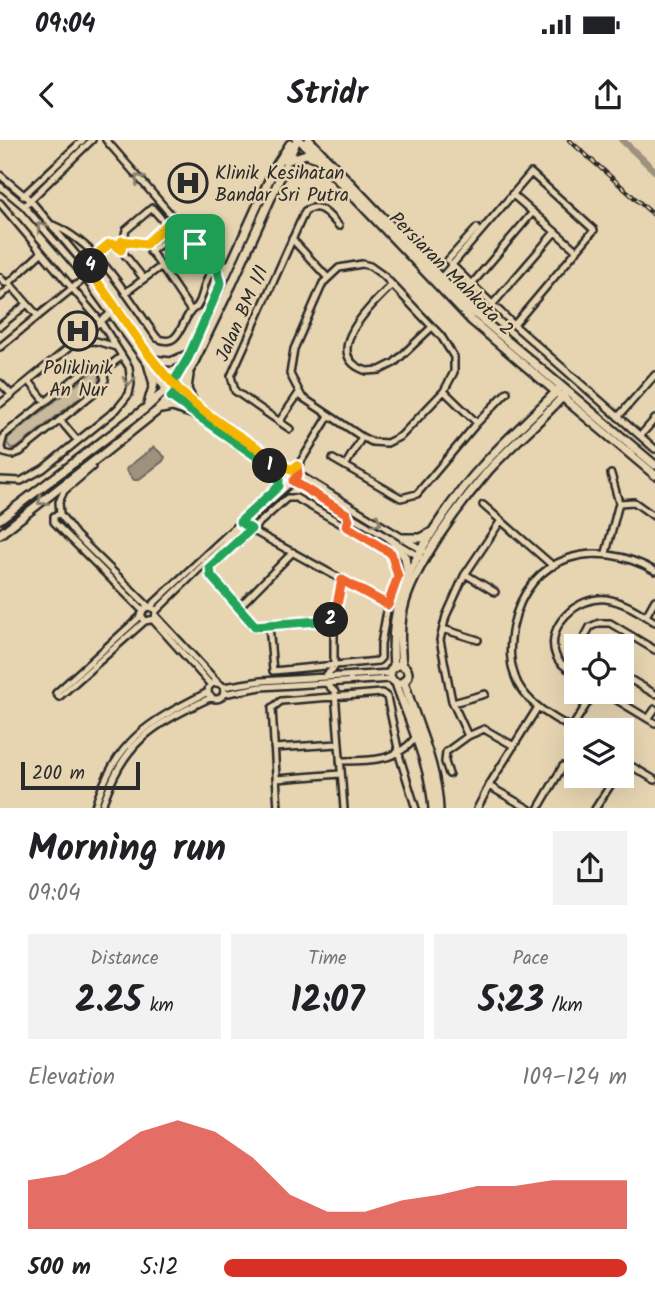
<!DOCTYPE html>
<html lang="en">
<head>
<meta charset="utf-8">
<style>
  body { margin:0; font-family:Kalam,sans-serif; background:#f2f2f2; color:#202124; height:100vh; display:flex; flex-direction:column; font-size:26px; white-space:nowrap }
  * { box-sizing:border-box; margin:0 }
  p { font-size:23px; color:#757577 }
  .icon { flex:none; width:38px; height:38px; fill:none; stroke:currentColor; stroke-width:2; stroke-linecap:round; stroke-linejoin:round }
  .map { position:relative; height:668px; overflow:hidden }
  .drawer { display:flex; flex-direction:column; background:#fff; flex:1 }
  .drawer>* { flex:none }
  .fabs { position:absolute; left:564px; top:494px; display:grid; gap:14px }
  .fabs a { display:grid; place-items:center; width:70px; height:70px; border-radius:0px; background:#fff; box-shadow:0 7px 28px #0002; font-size:35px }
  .scale { position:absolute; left:21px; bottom:18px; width:119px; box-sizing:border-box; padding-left:7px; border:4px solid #2b2b2b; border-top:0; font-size:19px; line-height:24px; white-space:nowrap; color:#2b2b2b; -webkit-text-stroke:5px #e7d5b2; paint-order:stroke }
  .pin { position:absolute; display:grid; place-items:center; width:60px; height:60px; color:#fff; margin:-30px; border-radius:14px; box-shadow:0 4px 10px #0006 }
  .km { position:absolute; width:35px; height:35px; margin:-18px; border-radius:50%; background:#222; color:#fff; font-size:19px; line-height:35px; text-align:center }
  .round { display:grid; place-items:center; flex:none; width:74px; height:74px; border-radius:0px; background:#f2f2f2 }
  .head { display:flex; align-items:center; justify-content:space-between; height:119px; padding:0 28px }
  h1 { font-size:38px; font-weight:800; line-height:52px }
  .stats { display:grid; grid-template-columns:repeat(3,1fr); gap:10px; height:119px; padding:7px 28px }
  .stats div { display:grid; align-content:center; border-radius:0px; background:#f2f2f2; text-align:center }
  .stats b { font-size:35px; font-weight:800 }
  .stats small { font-size:19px; font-weight:400 }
  .stats p { font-size:19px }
  .chart { height:196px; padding:14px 28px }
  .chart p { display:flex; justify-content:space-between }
  .chart svg { width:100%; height:126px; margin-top:7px; fill:#d93025; opacity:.7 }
  ul { padding:0 28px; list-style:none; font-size:23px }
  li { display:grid; grid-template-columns:112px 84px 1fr; align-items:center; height:52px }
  li i { height:18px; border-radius:9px; background:#d93025 }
  .status { display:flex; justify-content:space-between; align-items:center; height:49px; padding:0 35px; background:#fff; direction:ltr }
  .status svg { height:19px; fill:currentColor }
  header { display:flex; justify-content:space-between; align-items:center; height:91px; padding:0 28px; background:#fff; font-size:32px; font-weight:800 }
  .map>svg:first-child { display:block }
  .green { fill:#c8b99c; stroke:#7a7264; stroke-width:2 }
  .water { fill:#9d927d; stroke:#6f695c; stroke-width:2 }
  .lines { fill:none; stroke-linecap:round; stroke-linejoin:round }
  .river { stroke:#9d927d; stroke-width:7 }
  .minor-casing { stroke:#2b2b2b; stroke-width:10 }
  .major-casing { stroke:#2b2b2b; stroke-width:12 }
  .minor { stroke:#e7d5b2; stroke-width:5 }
  .major { stroke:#e7d5b2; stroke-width:7 }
  .rail-casing { stroke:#2b2b2b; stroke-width:4.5 }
  .rail { stroke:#e7d5b2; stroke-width:2; stroke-dasharray:5; stroke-linecap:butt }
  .oneway { stroke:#89806e }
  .split-1-casing { stroke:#fff; stroke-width:14 }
  .split-2-casing { stroke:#fff; stroke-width:14 }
  .split-3-casing { stroke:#fff; stroke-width:14 }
  .split-4-casing { stroke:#fff; stroke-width:14 }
  .split-5-casing { stroke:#fff; stroke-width:14 }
  .split-1 { stroke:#22a559; stroke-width:9 }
  .split-2 { stroke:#22a559; stroke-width:9 }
  .split-3 { stroke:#f0652b; stroke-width:9 }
  .split-4 { stroke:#f5b400; stroke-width:9 }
  .split-5 { stroke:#f5b400; stroke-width:9 }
  .labels { text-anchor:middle; stroke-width:5; stroke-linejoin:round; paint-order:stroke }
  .poi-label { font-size:19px; fill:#2b2b2b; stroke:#e7d5b2; text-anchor:start }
  .street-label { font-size:19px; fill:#2b2b2b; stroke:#e7d5b2 }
</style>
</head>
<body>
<div class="status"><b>09:04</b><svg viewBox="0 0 49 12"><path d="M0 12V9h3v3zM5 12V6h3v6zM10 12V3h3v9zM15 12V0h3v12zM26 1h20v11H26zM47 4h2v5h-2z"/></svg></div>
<header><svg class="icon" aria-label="back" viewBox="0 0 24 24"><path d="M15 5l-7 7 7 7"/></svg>Stridr<svg class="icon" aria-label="share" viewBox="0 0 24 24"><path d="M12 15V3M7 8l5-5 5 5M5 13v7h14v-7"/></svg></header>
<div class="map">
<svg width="655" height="669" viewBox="0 0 655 669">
  <rect width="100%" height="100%" fill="#e7d5b2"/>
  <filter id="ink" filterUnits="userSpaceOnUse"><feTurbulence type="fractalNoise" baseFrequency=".0143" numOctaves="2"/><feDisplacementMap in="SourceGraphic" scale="14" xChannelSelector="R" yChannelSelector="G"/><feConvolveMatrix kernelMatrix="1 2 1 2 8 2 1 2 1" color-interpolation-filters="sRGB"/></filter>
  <g filter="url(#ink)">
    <!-- green -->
    <path class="green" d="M92 232H97L100 236 99 242 17 308 12 309 7 304 8 298Z"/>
    <!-- water -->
    <path class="water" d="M154 307 165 317 163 321 138 340H134L126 330 128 327Z"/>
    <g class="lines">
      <!-- river -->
      <path class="river" d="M622 0 655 31"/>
      <!-- minor casing -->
      <g class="minor-casing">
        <path id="minor" d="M106 0 193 100 195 105 218 131 221 143
          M0 35 31 61 84 124 153 220 178 249 194 264 293 331 424 411
          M0 46 24 66 80 131 171 257 289 339 420 417
          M512 54 577 111
          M23 56 83 0
          M0 63 100 181 129 227 131 244 129 254 117 269 43 329 21 341 0 340
          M24 66 92 0
          M169 82 146 104 191 171
          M53 85C100 105 128 158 157 198 179 209 181 183 191 171 198 164 194 172 199 163 205 151 204 137 215 128
          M292 99 327 137
          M123 101 146 104
          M195 102H198L223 126 230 123
          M121 110 126 90 152 68 179 99 173 105 166 100 150 112
          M448 120 477 88
          M362 124 370 126 384 136 441 196 454 217V232L444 251 401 296 387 303 372 302 362 297 302 257 290 234 294 209 323 143 339 128Z
          M451 124 514 185 655 309
          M89 131 95 116 112 103 121 110 144 139
          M0 137 5 143H9
          M439 140 531 33 594 90 514 185
          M392 145C374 162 317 215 367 231L380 230 394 223 432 187
          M471 145 533 72
          M125 153 160 127
          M0 157 12 146
          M492 165 555 92
          M37 175 9 143 41 113
          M0 186 27 164
          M78 202 96 201 116 207
          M0 207 85 138
          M89 227H95L103 231 105 240 100 248 20 312 12 315 4 313 1 306 4 295Z
          M103 231 122 216
          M29 241 45 261
          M0 243 12 255
          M444 251 477 283
          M0 264 111 173
          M618 277 655 235
          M60 280 77 300
          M279 282 299 253
          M290 289 235 251 231 236 305 71C320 61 329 76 339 86
          M640 296 655 279
          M333 319 401 358 417 354 477 283 507 252
          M345 326 362 297
          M92 327 64 351 59 362 60 374 76 395 148 466
          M611 334 619 363
          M483 365 553 426
          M60 374 54 376V382L142 470
          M248 388 388 465
          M606 413 619 363 634 362 655 377
          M465 434 495 452
          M151 466 278 347 291 330 298 326 329 276
          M239 467 293 412
          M156 471 244 385 295 339
          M156 476 218 543
          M646 476 655 460
          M153 480 211 545
          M269 485 273 531 378 521 381 518V504L388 465 398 436 392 413 296 358H287L210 427 211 436 255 486 334 480
          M443 489 478 500
          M580 506 590 487 599 483H610L655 510
          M576 534C569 530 559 524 556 516 544 486 578 456 606 459 625 462 639 472 655 482
          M621 534 655 554
          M325 536 334 528V480L342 440
          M208 551a8 8 0 1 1 16 0a8 8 0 1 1-16 0Z
          M327 544 335 552 344 669
          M223 547 261 541 390 533
          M602 551 655 583
          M223 554 261 547 391 539
          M59 557 145 481 155 479 156 471 153 468 146 467 141 475 145 481
          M59 557 56 553 141 476
          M453 563 485 554
          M648 579 655 569
          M571 589 595 551
          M576 591C555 579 530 566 518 544 509 525 509 507 513 486 528 414 596 397 655 431
          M468 596 452 561 440 500 446 476 464 436 500 382
          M274 608 338 604
          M621 620 655 640
          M340 621C367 621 397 622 415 598
          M449 634 445 622 446 612 468 596 484 589 514 606
          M276 639 340 634
          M489 646 529 669
          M94 669C117 599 147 583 208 552
          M101 669C124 601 149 587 212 557
          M278 669 272 568 281 561 382 553 387 557 400 618 416 669
          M477 669 491 642 538 567
          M538 669 563 626
          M595 669 617 635"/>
      </g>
      <!-- major casing -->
      <g class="major-casing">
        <path id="major" d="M300 0 472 181 655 335
          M309 0 472 171 655 325
          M286 21 306 14 314 17
          M153 220 171 222 189 214
          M189 235 187 249 194 264
          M148 264 154 244 149 227
          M161 269 172 267 194 274
          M0 379 146 268 173 243 188 218 274 29 290 4
          M0 394 103 314 158 270 178 249 191 228 232 144 297 0
          M403 398H421L432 392
          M391 400 405 417 408 436
          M390 534a9 9 0 1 1 18 0a9 9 0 1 1-18 0Z
          M402 526C400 504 399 483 405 462 418 420 460 364 488 331 512 304 541 281 564 255
          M394 527C392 503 393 480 400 457 411 418 455 355 483 325 507 298 534 275 559 249
          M404 541C416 584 437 623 439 669
          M396 543C410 584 430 624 433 669"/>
      </g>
      <!-- minor -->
      <use href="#minor" class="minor"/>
      <!-- major -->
      <use href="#major" class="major"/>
      <!-- rail casing -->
      <g class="rail-casing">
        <path id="rail" d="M569 0 655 76"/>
      </g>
      <!-- rail -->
      <use href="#rail" class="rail"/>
    </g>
    <!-- one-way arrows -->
    <defs><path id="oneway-chevron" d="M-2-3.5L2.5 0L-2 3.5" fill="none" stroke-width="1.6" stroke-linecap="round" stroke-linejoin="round" transform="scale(1.75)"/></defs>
    <g class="oneway">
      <use href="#oneway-chevron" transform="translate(139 39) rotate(-131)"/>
      <use href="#oneway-chevron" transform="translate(41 87) rotate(-129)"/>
      <use href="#oneway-chevron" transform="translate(129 241) rotate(91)"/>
      <use href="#oneway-chevron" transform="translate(42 361) rotate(142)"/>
      <use href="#oneway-chevron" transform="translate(377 382) rotate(31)"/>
    </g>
  </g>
  <g class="lines" filter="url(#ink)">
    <!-- split-1 casing -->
    <g class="split-1-casing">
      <path id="split-1" d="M195 104 218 131 221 143 188 218 173 243 178 249 171 257 270 326"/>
    </g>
    <!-- split-2 casing -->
    <g class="split-2-casing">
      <path id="split-2" d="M270 326 279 338V346L240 382 251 389 210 427 211 436 255 486 331 480"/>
    </g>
    <!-- split-3 casing -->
    <g class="split-3-casing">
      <path id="split-3" d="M297 326 298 334 293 341 347 374 349 380 346 386 391 413 398 436 388 465 342 440 334 480H331"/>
    </g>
    <!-- split-4 casing -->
    <g class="split-4-casing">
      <path id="split-4" d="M91 126 89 131C120 170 145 217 181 252 213 282 254 305 291 330L297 326"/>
    </g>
    <!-- split-5 casing -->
    <g class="split-5-casing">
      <path id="split-5" d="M91 126 95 116 109 104H115L121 110 122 101 146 104 174 78 195 104"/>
    </g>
    <!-- split-1 -->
    <use href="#split-1" class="split-1"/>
    <!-- split-2 -->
    <use href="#split-2" class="split-2"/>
    <!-- split-3 -->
    <use href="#split-3" class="split-3"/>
    <!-- split-4 -->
    <use href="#split-4" class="split-4"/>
    <!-- split-5 -->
    <use href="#split-5" class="split-5"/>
  </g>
  <!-- icons -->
  <defs>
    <g id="hospital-ring" transform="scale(2.0125)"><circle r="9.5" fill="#e7d5b2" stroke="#2b2b2b" stroke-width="1.5"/><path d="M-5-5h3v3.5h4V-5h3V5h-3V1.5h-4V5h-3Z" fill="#2b2b2b"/></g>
  </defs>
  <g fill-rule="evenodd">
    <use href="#hospital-ring" x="188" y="43"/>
    <use href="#hospital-ring" x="78" y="191"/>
  </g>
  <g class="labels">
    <!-- poi labels -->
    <g class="poi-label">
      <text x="215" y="39">Klinik Kesihatan<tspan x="215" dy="22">Bandar Sri Putra</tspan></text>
      <text x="78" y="234" text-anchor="middle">Poliklinik<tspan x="78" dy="22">An Nur</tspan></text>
    </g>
    <!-- street labels -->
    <g class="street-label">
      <text transform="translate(452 133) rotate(45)" y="7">Persiaran Mahkota 2</text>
      <text transform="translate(241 173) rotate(-66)" y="7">Jalan BM 1/1</text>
    </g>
  </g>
</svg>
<div class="fabs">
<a><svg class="icon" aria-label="locate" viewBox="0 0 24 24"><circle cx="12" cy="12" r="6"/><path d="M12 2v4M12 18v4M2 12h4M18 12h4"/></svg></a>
<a><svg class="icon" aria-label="layers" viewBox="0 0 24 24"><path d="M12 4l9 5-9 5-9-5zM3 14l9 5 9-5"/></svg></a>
</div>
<div class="scale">200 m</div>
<div class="pin" style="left:195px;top:104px;background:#1e9e55"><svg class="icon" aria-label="arrive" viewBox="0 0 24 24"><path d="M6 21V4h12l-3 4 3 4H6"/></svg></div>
<b class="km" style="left:270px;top:326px">1</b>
<b class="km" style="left:331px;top:480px">2</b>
<b class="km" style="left:91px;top:126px">4</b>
</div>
<section class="drawer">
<div class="head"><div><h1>Morning run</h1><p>09:04</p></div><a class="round"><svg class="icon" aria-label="share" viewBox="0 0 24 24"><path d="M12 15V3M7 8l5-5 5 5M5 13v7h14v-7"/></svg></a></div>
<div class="stats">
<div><p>Distance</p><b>2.25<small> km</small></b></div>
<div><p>Time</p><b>12:07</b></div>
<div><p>Pace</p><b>5:23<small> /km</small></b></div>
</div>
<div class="chart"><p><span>Elevation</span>109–124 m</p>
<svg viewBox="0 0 160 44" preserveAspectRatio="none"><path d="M0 44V27L10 25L20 19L30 10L40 6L50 10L60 19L70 32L80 38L90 38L100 34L110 32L120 29L130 29L140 27L150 27L160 27V44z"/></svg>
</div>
<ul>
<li><b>500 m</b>5:12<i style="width:100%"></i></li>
</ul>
</section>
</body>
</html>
